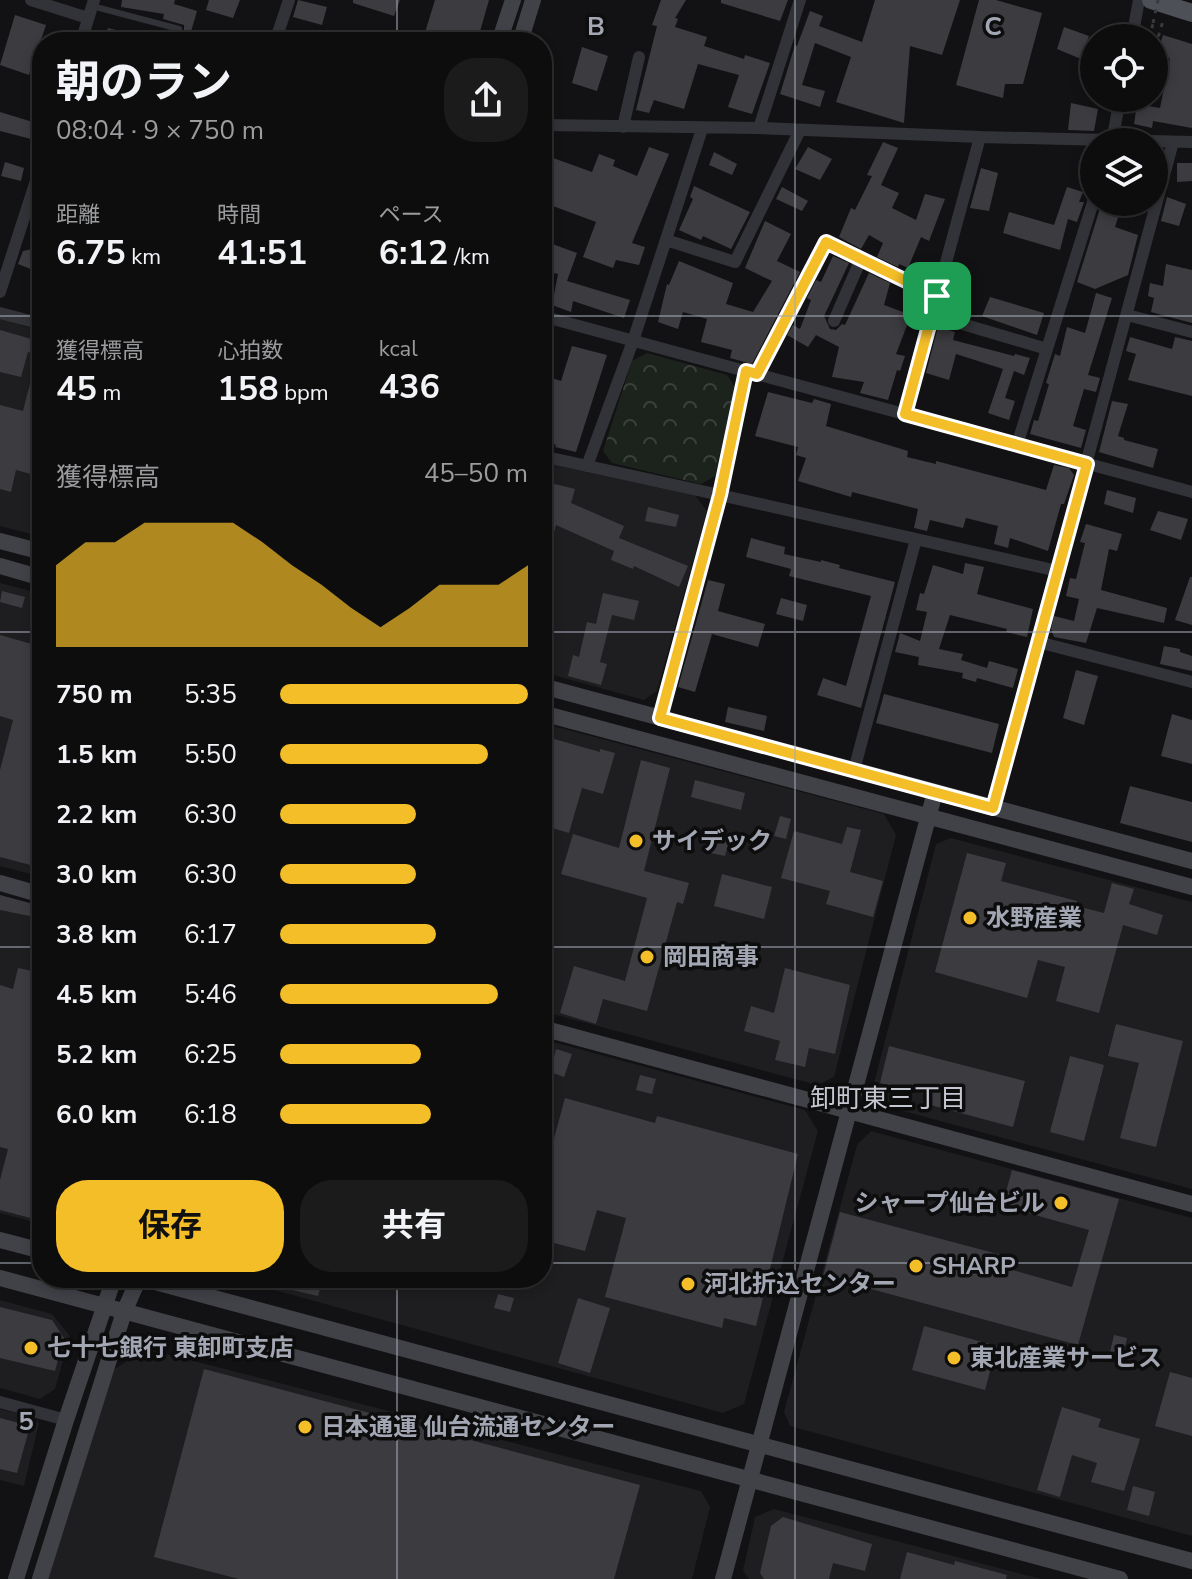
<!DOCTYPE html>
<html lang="ja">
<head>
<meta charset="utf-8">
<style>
  body { margin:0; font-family:"Nunito Sans","Noto Sans JP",sans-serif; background:#1c1b1c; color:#f1f3f6; height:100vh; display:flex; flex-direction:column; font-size:30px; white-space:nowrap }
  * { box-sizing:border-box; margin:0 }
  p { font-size:26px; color:#9b9c9e }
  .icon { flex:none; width:44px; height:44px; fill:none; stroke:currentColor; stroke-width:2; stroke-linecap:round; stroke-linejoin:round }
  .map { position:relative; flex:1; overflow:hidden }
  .side { position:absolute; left:32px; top:32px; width:520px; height:1256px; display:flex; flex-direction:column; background:#0e0d0e; border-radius:32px; box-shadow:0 4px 12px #0003,0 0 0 2px #2e2d2e }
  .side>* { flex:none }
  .buttons { position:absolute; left:1080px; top:24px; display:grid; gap:16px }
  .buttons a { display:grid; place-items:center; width:88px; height:88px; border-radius:50%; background:#0e0d0e; box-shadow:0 4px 12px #0003,0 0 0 2px #2e2d2e; font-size:40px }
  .pin { position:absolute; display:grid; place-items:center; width:68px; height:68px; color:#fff; margin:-34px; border-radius:16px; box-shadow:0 4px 12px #0006 }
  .round { display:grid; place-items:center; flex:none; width:84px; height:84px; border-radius:32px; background:#1c1b1c }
  .summary { display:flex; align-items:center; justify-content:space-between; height:136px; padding:0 24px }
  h1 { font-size:44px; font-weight:700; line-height:60px }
  .figures { display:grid; grid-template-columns:repeat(3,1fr); gap:12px; height:136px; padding:8px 24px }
  .figures div { display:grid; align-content:center }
  .figures b { font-size:34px; font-weight:700 }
  .figures small { font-size:22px; font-weight:400 }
  .figures p { font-size:22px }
  .chart { height:224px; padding:16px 24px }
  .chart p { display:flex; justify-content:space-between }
  .chart svg { width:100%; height:144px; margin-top:8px; fill:#f4be28; opacity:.7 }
  .action { display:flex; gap:16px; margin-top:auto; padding:16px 24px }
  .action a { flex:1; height:92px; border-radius:32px; background:#f4be28; color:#111; font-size:32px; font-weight:700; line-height:92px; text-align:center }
  .action a+a { background:#1c1b1c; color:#f1f3f6 }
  ul { padding:0 24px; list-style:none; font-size:26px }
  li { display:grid; grid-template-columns:128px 96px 1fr; align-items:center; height:60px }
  li i { height:20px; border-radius:10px; background:#f4be28 }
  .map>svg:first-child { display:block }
  .built { fill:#1e1d20 }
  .forest { fill:url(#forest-crowns) }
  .building { fill:#3c3c40 }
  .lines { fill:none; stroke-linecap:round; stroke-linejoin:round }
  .path { stroke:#383a3f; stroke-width:3; stroke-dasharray:4 6; stroke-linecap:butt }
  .lane { stroke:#323338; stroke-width:6 }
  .street { stroke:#323338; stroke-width:12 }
  .secondary { stroke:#404248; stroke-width:16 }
  .primary { stroke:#4e5057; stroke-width:18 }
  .path-bridge { stroke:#383a3f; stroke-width:3; stroke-dasharray:4 6; stroke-linecap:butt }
  .route-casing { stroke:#fff; stroke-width:16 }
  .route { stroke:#f4be28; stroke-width:10 }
  .grid { fill:none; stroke:#a3a7b4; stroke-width:2; stroke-opacity:0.55 }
  .poi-dot { fill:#f4be28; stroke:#0d0d0e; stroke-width:3 }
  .labels { text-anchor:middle; stroke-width:7; stroke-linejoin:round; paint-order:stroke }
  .poi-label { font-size:24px; font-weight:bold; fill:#a3a7b4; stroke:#0d0d0e; text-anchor:start }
  .neighbourhood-label { font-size:26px; fill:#c4c6d0; stroke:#0d0d0e }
  .grid-label { font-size:26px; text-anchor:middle; font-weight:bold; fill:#a3a7b4; stroke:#0d0d0e; stroke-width:7; stroke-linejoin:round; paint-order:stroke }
</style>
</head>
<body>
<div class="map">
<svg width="1192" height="1579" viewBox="0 0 1192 1579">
  <defs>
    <pattern id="forest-crowns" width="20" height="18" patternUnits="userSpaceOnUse" patternTransform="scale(2)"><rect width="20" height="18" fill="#1c231d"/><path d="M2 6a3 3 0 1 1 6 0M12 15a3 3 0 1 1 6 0" fill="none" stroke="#3a403b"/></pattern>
  </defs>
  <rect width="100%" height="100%" fill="#121113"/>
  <!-- built -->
  <path class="built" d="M0 319 42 331V537L0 526Z
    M542 461 695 495 707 511 657 691 644 700 542 672Z
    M0 583 42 594V877L0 866Z
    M542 723 884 814 896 835 834 1077 817 1085 542 1011Z
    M951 838 1192 902V1189L881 1105 872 1091 936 844Z
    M0 895 42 906V1224L0 1213Z
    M542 1039 805 1110 818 1131 744 1404 723 1413 230 1278H542Z
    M871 1131 1192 1218V1536L790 1426 784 1412 857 1145Z
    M0 1300 52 1314 70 1336 55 1389 40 1399 0 1388Z
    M147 1349 701 1491 710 1507 692 1579H48L114 1369Z
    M0 1409 32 1417 39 1423 24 1486 0 1480Z
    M774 1509 1041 1579H749L743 1571 755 1517Z"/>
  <!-- forest -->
  <path class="forest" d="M647 353 727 375 735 387 715 476 701 484 612 463 603 451 632 361Z"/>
  <!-- building -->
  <path class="building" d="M122 0H175L174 4 197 11 188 42H158L160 30 180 35 184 31V25L163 19 164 14 121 7Z
    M209 0H240L233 18 206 10Z
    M298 0 327 7 322 25 293 17Z
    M353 0H400L394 16 353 3Z
    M435 0H489L477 42H422Z
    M661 0H686L675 18 678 19 675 27 707 37 704 46 744 59 745 55 770 63 752 114 728 107 739 75 698 64 684 109 654 100 649 113 636 110 657 26 652 25Z
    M721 0H788L780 21 721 3Z
    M875 0H960L942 55 910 46 904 123 836 102 851 57 815 43 802 85 825 91 820 107 780 94 795 45 797 46 810 11 823 16 819 26 862 42Z
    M979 0H996L1042 13 1023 84H1005L1003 98 956 85Z
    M15 15 46 25 29 75 0 65Z
    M1064 27 1089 36 1081 59 1057 49Z
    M108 28 146 38V42H104Z
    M1163 35 1192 44V128L1153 121 1152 128 1134 124 1137 104 1160 108 1170 58 1157 55Z
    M582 47 608 56 597 91 572 83Z
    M1071 103 1098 109 1094 131 1068 130Z
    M0 112 36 123 31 139 0 131Z
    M883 142 898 148 881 185 899 193 892 208 916 220 925 194 945 199 929 241 921 237 908 268 899 264 898 267 877 257 883 243 869 235 861 249 839 237 851 208 855 210 872 176 867 175Z
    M649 147 669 154 632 243 645 247 639 265 616 260 613 268 583 257 596 222 542 202V154L592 172 599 154 615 160 613 166 637 176Z
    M808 147 832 159 820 180 795 169Z
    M714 152 737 164 732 175 709 165Z
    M5 162 24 168 21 181 1 176Z
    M1177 163H1192V181L1177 182Z
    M981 168 998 173 989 211 970 208Z
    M694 186 750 212 731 249 703 236 701 240 679 230 693 199 690 197Z
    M782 187 808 201 802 211 776 199Z
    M1067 187 1083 192 1079 202H1084L1077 222 1068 219 1060 250 1003 233 1009 212 1054 225Z
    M42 191V232L30 229Z
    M1167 197 1186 204 1179 226 1161 221Z
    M1102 202H1123L1115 227 1138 235 1128 275 1095 289 1077 282Z
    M765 221 791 234 777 261 800 272 752 364 730 358 732 350 701 342 707 319 683 312 678 329 658 322 667 284 669 285 679 261 733 283 726 304 753 312 772 281 745 268Z
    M547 242 577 253 567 281 630 300 624 318 573 301 571 312 552 305 558 274 542 270V257Z
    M42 247V267L35 265 33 270 18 264 23 251Z
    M833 256 849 263 824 316 830 329 836 330 842 324 845 325 869 273 890 283 884 305 911 315 896 354 905 356 900 371 897 370 888 400 860 393 864 382 832 377 839 347 816 335 808 347 787 335 793 325 800 329 811 300 807 298 816 280 821 282Z
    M1166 264 1192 270V323L1151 312 1154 298 1148 296 1150 283 1163 286Z
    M1096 293 1112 298 1088 375 1100 378 1096 392 1084 389 1073 426 1086 430 1081 448 1030 434 1034 420 1038 421 1049 384 1046 383 1055 354 1060 356 1067 327 1085 333Z
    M990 297 1044 313 1037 335 982 316Z
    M938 327 955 332 953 340 1014 356 1015 354 1030 358 1024 375 1014 371 1005 398 1015 401 1009 420 988 413 1003 369 956 354 949 380 926 373Z
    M0 330 42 342V355L28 352 21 377 0 372Z
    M1130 337 1172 349 1175 337 1192 341V396L1128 380 1136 354 1126 351Z
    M572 346 607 355 576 452 555 447 556 445 542 439V420L548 402 542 400V375L561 381Z
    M31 380 42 383V477L16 470 11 492 0 489V405L23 411Z
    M768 392 812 403 814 399 831 404 826 426 908 451 907 457 936 464V461L1046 490 1054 465 1069 468 1074 475 1064 504H1061L1048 551 1010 538 1008 548 994 544 998 526 966 518 963 528 930 520 927 531 914 528 918 509 852 492 851 497 798 481 806 458 796 455 798 447 755 436Z
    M1112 401 1128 404 1118 436 1124 438V440L1158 449 1153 468 1099 452Z
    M542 481 575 489 571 503 624 526 619 538 688 566 679 587 634 566 633 569 611 560 614 551 556 525 546 562 542 561Z
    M1107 490 1136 498 1133 513 1104 504Z
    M648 507 679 515 676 527 645 521Z
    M1158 511 1188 519 1181 540 1150 530Z
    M1086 524 1122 534 1117 551 1109 549 1101 590 1167 608 1164 623 1097 608 1086 643 1054 637 1051 629 1054 616 1074 621 1079 599 1066 596 1070 578 1076 579 1085 543 1080 542Z
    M751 538 785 547 784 554 821 562V560L840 565 839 568 895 582 861 708 817 695 823 678 846 686 871 596 789 576 791 569 746 557Z
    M965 563 984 567 977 594 1033 609 1027 637 1006 632 1007 629 950 615 939 649 963 654 961 660 987 668 989 661 1018 669 1013 688 977 678 976 682 962 678 963 673 918 665 919 657 895 652 900 633 920 641 927 612 916 610 920 593 924 594 933 565 963 574Z
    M1190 577H1192V625L1175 620Z
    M708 580 725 584 718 611 765 624 758 647 712 634 695 692 678 687Z
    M2 591 25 597 22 608 0 602Z
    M603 593 639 601 634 620 612 615 600 662 607 664 601 685 568 676 573 655 579 657 587 622 596 624Z
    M781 598 807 605 803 621 776 614Z
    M0 635 42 647V868L0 857V770L13 720 0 716Z
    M1164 646 1180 649V652L1192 656V671L1160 664Z
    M1076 670 1098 676 1084 725 1063 718Z
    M884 694 999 724 992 753 876 723Z
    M728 707 767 716 764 731 725 722Z
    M1172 714 1192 720V764L1161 756Z
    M547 737 600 752V749L615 753 603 794 582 788 569 833 542 825V754Z
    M641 760 670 768 644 871 689 883 683 904 677 902 647 1011 603 999 596 1024 560 1013 574 966 625 981 647 898 561 874 573 834 619 848Z
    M695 780 745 793 741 810 691 797Z
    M1130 786 1192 802V842L1120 823Z
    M780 816 791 819 786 839 774 836Z
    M847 827 861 830 850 872 883 881 873 917 826 904 830 891 781 878 794 831 842 844Z
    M717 832 731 835 725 856 711 853Z
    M967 853 1006 863 1001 881 1077 901 1076 906 1104 913 1112 883 1134 889 1129 904 1163 915 1157 935 1123 925 1099 1013 1056 1001 1065 967 1038 960 1027 998 935 972Z
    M722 874 772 887 764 919 714 906Z
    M0 895 33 904 30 916 0 910Z
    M18 968 42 973V989L31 1031 42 1034V1221L0 1210V1180L8 1149 0 1147V985L13 989Z
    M785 968 850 985 835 1054 809 1048 805 1067 775 1060 780 1041 744 1031 751 1006 774 1013Z
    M1116 1024 1183 1041 1156 1147 1120 1138 1139 1063 1108 1056Z
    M889 1046 1025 1081 1013 1127 923 1103 925 1094 880 1083Z
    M556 1049 572 1054 564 1077 550 1072Z
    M1070 1056 1104 1065 1084 1141 1050 1132Z
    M640 1075 656 1079 652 1094 636 1090Z
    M565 1098 655 1123 657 1116 798 1154 756 1326 724 1318 722 1328 605 1297 626 1218 597 1210 585 1251 542 1240V1139L553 1142Z
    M1012 1170 1119 1199 1078 1345 823 1276 840 1212 1009 1257 1006 1268 1072 1287 1089 1230 1002 1206Z
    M263 1278H323L318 1296 262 1283Z
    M498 1294 514 1298 510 1312 494 1308Z
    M578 1298 610 1308 590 1373 558 1363Z
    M0 1307 52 1320 64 1338 55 1371 0 1358Z
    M924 1326 997 1346 985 1390 912 1370Z
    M1114 1335 1127 1338 1122 1360 1109 1356Z
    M204 1369 640 1485 614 1579H239L154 1557Z
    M1170 1372 1192 1378V1436L1155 1426Z
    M1062 1407 1101 1419 1098 1427 1140 1439 1124 1491 1091 1482 1097 1463 1072 1455 1060 1497 1037 1490Z
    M0 1418 30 1426 17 1473 0 1469Z
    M1133 1486 1155 1492 1149 1516 1127 1510Z
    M783 1517 872 1544 865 1571 833 1563 829 1579H764L760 1573 771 1526Z
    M907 1552 954 1565 955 1561 1007 1575 1006 1579H900Z"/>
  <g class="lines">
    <!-- path -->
    <path class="path" d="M1150 38 1153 23
      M1154 43 1156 44 1163 21"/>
    <!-- lane -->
    <path class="lane" d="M92 6 179 29"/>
    <!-- street -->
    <path class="street" d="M31 0 88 18
      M1132 38 1139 0
      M81 42 94 0
      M275 42 289 0
      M542 125 759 128 980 137 905 414
      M623 127 639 57
      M759 128 800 0
      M980 137 1192 142
      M1112 142 1120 98
      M666 240 735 262 800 130
      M0 292 42 162
      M0 313 42 324
      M932 315 1047 349
      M1127 315 1192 332
      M542 316 1192 492
      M834 321 861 259
      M746 371 720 495 1058 571
      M757 374 826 242 937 296
      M1017 445 1094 199
      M542 456 720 495 660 718
      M587 466 633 341 702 129
      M1038 642 1192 682
      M854 770 916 539
      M993 808 1173 142
      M0 1402 66 1420"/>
    <!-- secondary -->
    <path class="secondary" d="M499 42 513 0
      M520 42 533 0
      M0 541 42 552
      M0 566 42 578
      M542 686 1192 861
      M542 713 1192 887
      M0 883 42 895
      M542 1028 1192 1204
      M0 1240 42 1251
      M0 1278 1120 1579
      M140 1278 1192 1561
      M16 1579 66 1420 114 1278
      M40 1579 124 1312 139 1278
      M723 1579 935 792"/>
    <!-- primary -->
    <path class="primary" d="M1151 0 1192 13"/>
    <!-- path-bridge -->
    <path class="path-bridge" d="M1153 23 1158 0"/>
  </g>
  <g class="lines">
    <!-- route casing -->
    <g class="route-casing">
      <path id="route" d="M826 242 937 296 905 414 1087 464 993 808 660 718 720 495 746 371 757 374Z"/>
    </g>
    <!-- route -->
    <use href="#route" class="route"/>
  </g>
  <!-- grid -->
  <path class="grid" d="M397 0V42M795 0V1579M0 316H42M542 316H1192M0 632H42M542 632H1192M0 947H42M542 947H1192M0 1263H42M542 1263H1192M397 1278V1579"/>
  <!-- markers -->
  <g class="poi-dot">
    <circle cx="636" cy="841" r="8"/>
    <circle cx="970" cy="918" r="8"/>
    <circle cx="647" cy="957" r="8"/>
    <circle cx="1061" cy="1203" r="8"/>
    <circle cx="916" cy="1266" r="8"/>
    <circle cx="688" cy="1284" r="8"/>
    <circle cx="31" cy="1348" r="8"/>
    <circle cx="954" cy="1358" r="8"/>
    <circle cx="305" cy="1427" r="8"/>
  </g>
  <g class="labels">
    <!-- poi labels -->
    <g class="poi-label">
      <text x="652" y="849">サイデック</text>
      <text x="986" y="926">水野産業</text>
      <text x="663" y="965">岡田商事</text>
      <text x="1045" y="1211" text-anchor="end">シャープ仙台ビル</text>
      <text x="932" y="1274">SHARP</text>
      <text x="704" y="1292">河北折込センター</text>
      <text x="47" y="1356">七十七銀行 東卸町支店</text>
      <text x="970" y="1366">東北産業サービス</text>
      <text x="321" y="1435">日本通運 仙台流通センター</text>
    </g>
    <!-- neighbourhood labels -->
    <g class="neighbourhood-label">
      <text x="888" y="1107">卸町東三丁目</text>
    </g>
  </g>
  <g class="grid-label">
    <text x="596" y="35">B</text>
    <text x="993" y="35">C</text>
    <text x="26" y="1430">5</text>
  </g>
</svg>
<div class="buttons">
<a><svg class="icon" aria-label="locate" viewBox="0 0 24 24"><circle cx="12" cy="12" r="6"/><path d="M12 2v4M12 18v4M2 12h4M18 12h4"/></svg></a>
<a><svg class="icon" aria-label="layers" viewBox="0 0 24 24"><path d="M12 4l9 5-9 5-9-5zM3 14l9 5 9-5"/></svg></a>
</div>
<div class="pin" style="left:937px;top:296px;background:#1e9e55"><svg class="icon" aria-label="arrive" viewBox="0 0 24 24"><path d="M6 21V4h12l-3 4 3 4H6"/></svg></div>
<section class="side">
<div class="summary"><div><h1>朝のラン</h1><p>08:04 · 9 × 750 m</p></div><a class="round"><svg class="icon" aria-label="share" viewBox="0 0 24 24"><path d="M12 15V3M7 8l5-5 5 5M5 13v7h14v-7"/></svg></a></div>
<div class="figures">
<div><p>距離</p><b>6.75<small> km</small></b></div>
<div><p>時間</p><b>41:51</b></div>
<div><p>ペース</p><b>6:12<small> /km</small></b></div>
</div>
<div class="figures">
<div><p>獲得標高</p><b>45<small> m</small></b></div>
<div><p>心拍数</p><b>158<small> bpm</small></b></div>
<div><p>kcal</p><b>436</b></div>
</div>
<div class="chart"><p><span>獲得標高</span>45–50 m</p>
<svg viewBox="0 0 160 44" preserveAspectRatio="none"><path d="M0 44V19L10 12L20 12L30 6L40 6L50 6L60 6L70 12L80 19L90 25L100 32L110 38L120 32L130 25L140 25L150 25L160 19V44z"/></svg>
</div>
<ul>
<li><b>750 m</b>5:35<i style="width:100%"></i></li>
<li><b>1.5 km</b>5:50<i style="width:84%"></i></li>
<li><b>2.2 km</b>6:30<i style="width:55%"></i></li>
<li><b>3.0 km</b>6:30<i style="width:55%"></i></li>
<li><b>3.8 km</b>6:17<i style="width:63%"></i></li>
<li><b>4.5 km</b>5:46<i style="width:88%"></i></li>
<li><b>5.2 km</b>6:25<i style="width:57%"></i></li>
<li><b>6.0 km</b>6:18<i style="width:61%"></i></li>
</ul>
<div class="action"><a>保存</a><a>共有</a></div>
</section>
</div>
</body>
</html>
